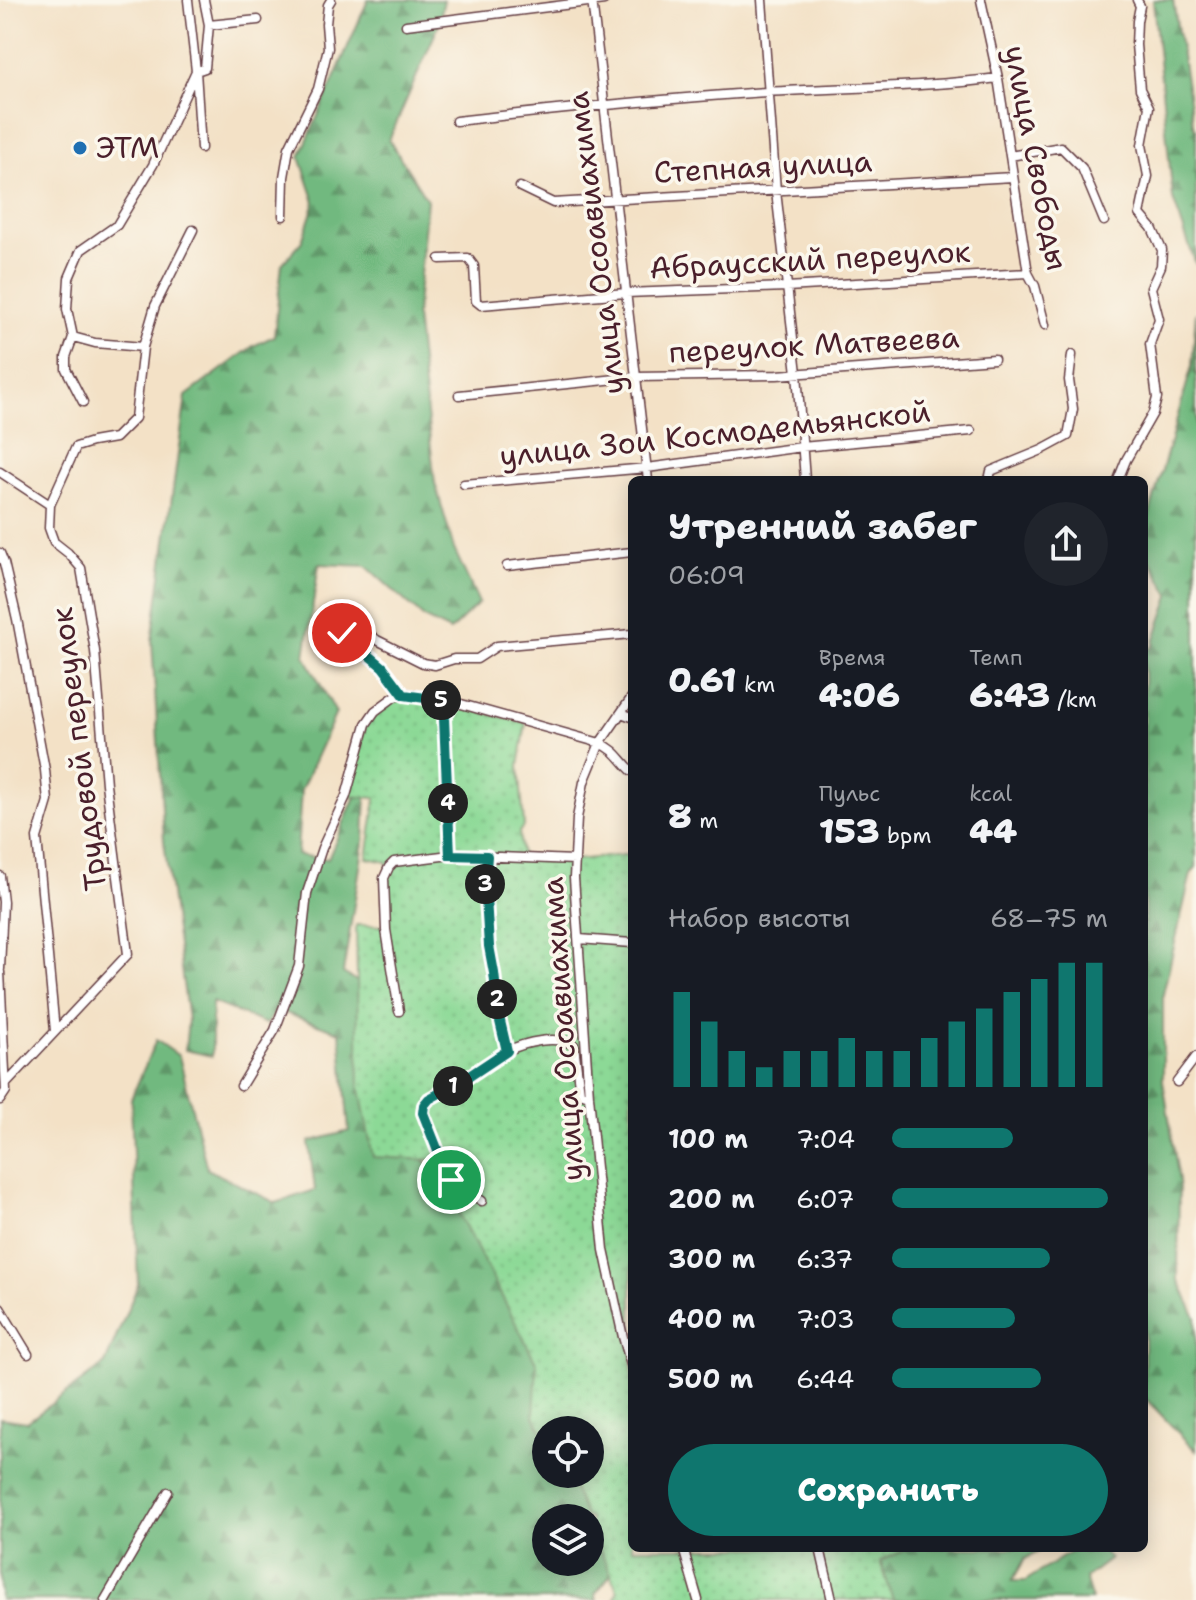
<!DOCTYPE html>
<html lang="ru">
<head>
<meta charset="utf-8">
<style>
  body { margin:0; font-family:"Shantell Sans",sans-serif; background:#20242c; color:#f1f3f6; height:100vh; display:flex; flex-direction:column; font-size:30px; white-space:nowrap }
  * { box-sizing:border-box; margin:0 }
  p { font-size:26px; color:#9ea1a6 }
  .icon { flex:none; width:44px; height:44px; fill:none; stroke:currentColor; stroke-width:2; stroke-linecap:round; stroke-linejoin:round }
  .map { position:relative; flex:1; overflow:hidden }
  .panel { position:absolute; left:628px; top:476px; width:520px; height:1076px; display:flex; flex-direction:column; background:#171b24; border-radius:12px; box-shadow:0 4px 20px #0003 }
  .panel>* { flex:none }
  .controls { position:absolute; left:532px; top:1416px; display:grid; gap:16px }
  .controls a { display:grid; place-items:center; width:72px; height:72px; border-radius:50%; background:#171b24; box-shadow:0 4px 20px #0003; font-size:40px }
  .pin { position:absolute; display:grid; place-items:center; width:68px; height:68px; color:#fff; margin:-34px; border:4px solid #fff; border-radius:50%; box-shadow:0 2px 8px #0007 }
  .km { position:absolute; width:40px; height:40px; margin:-20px; border-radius:50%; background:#222; color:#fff; font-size:22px; line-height:40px; text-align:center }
  .round { display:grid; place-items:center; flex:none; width:84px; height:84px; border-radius:42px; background:#20242c }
  .headline { display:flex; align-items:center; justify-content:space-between; height:136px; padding:0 40px }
  h1 { font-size:36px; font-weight:800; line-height:60px }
  .stats { display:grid; grid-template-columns:repeat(3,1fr); gap:12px; height:136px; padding:8px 40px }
  .stats div { display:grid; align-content:center }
  .stats b { font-size:34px; font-weight:800 }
  .stats small { font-size:22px; font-weight:400 }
  .stats p { font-size:22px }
  .chart { height:224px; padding:16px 40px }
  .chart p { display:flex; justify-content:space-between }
  .chart svg { width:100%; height:144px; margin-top:8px; stroke:#0f766e; stroke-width:6 }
  .button { display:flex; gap:16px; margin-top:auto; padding:16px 40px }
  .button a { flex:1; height:92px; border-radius:48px; background:#0f766e; color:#fff; font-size:32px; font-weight:800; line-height:92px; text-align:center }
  ul { padding:0 40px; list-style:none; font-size:26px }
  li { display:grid; grid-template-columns:128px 96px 1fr; align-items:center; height:60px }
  li i { height:20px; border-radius:10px; background:#0f766e }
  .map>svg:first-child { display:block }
  .forest { fill:url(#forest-firs); stroke:#5e6c55; stroke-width:2; fill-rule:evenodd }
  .garden { fill:url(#garden-dots); stroke:#6b7c60; stroke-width:2 }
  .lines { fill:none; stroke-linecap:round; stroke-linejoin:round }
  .minor-casing { stroke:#633c42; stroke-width:11 }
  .minor { stroke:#fff; stroke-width:8 }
  .route-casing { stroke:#fff; stroke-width:16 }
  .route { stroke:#0f766e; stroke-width:10 }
  .poi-dot { fill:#1f6fb2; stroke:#fbf7ec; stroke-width:3 }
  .labels { text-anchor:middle; stroke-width:7; stroke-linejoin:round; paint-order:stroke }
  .poi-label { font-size:30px; fill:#4a1f2b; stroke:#fbf7ec; text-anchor:start }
  .street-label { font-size:30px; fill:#4a1f2b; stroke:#fbf7ec }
</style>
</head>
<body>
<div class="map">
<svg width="1196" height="1600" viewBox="0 0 1196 1600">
  <defs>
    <pattern id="forest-firs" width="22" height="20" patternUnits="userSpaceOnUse" patternTransform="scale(2)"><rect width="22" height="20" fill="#71b97f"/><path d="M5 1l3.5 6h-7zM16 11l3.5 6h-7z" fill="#5f9668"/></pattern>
    <pattern id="garden-dots" width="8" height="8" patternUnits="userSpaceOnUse" patternTransform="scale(2)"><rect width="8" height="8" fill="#8cd996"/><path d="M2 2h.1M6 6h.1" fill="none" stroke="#7aba81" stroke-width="1.8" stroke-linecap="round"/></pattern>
  </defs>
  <rect width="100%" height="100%" fill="#fbf7ec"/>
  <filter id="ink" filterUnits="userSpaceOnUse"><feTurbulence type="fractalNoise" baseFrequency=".0125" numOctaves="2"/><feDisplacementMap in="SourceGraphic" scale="16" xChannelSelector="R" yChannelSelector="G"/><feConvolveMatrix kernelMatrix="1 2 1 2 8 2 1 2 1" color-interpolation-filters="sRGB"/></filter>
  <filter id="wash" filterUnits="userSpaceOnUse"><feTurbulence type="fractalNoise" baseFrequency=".006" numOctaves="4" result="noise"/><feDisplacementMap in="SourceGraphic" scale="32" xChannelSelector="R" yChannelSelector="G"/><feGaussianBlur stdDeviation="1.8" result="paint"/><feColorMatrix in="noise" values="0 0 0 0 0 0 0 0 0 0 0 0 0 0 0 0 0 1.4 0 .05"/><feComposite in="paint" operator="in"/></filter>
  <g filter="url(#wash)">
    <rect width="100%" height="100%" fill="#f3e1c6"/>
    <!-- forest -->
    <path class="forest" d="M368 0H444L438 27 389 140 427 200 416 317 435 483 454 549 479 603 450 631 425 619 366 566 319 564 305 656 336 713 301 790 297 855 328 859 367 769 364 842 343 973 365 986 397 1096 424 1160 469 1208 547 1341 546 1474H575L632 1548 595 1594 597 1600H0V1418L27 1422 105 1364 138 1285 131 1099 156 1040 179 1056 207 1169 276 1203 315 1190 309 1142 349 1131 340 1032 277 1010 266 1024 212 1002V1056L185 1050 188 1020 164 842 152 641 186 396 253 346 274 336 282 264 302 241 315 202 300 157ZM546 1518H590V1562H546Z
      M1153 0H1173L1193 124 1196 131V265L1173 199Z
      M1196 312V867L1191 874 1163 994V1081L1179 1181 1178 1279 1196 1318V1451L1144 1397V651L1152 647 1170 595 1144 550V533L1192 366Z
      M910 1548H1045L1025 1559 1012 1581H1025L1077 1548H1101L1110 1559 1085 1578 1092 1600H893L880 1561Z"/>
    <!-- garden -->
    <path class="garden" d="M407 694 526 723 519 766 524 825 519 832 522 857 575 860 624 855 632 856V1548H910L880 1561 893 1600H614L618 1591 590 1527V1518H586L567 1474H590V1430H546V1437L534 1416 537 1364 431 1160 373 1157 359 1085 356 925 386 926 388 867 387 862 367 858 376 798 346 796 366 724 375 711Z"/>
  </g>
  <g filter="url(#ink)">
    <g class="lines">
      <!-- minor casing -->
      <g class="minor-casing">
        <path id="minor" d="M592 0 648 480
          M762 0 776 191 797 373 805 480
          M981 0 998 78 1028 273 1035 286 1045 325
          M209 25 258 20
          M406 25 604 0
          M456 121C559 109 662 99 766 92 843 87 921 88 998 78
          M201 148 196 71 205 68 209 25 204 0
          M1010 156 1061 147 1082 168 1104 221
          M520 187 553 203 1013 177
          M283 216 284 177 289 148 318 89 328 48 326 24 328 5 331 0
          M440 259 468 258 474 266 476 301 481 305 626 293 787 287 1028 273
          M73 337 95 343 143 347
          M459 395 636 377 777 375 994 359
          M83 402 66 369V357L73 337 67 309 69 278 81 250 117 225 153 165 196 71 188 0
          M0 472 50 505
          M989 480 991 471 1042 450 1068 436 1073 409 1069 380 1072 355
          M1118 480 1126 460 1153 413 1157 398 1150 344 1159 319 1151 288 1161 266 1162 250 1152 228 1140 214 1148 176 1142 145 1149 107 1140 89 1136 45 1137 21 1140 6 1137 0
          M464 484 647 468 802 447 971 431
          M0 553 4 563 17 619 45 770 48 801 37 838 55 1031
          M507 566 632 552
          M404 695C389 664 354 652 336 623L340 615 347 617 377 640 423 663 435 665 454 659H477L497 646 632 634
          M632 697 600 743 584 782 577 818 574 878 589 1096 604 1250 623 1337 632 1368
          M621 713 632 717
          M450 855 444 718 454 702
          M487 856 485 882 489 946 494 973 499 1017 507 1051
          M0 876 3 902 0 969
          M579 939 632 943
          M0 972 6 1091 0 1100
          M399 1011 386 930 384 878 389 867 394 862 450 855 575 860
          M1177 1082 1196 1057
          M6 1084 128 954 106 784 95 651 81 568 68 553 54 542 49 528 50 505 76 447 92 442 115 438 135 418 143 347 155 306 193 230
          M241 1086 275 1030 299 966 307 893 322 848 346 796 366 724 375 711 394 697 407 694 454 702 600 743C618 751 619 759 632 771
          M482 1201 455 1184 447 1174 423 1113C425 1094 450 1088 465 1079 479 1071 492 1058 507 1051 526 1042 555 1035 574 1045L580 1093 589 1096
          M0 1308 28 1354
          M683 1548 698 1600
          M820 1548 832 1600
          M105 1600 168 1492"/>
      </g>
      <!-- minor -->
      <use href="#minor" class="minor"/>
    </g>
  </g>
  <g class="lines" filter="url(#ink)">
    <!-- route casing -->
    <g class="route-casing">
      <path id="route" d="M342 633 383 667 404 695 454 702 444 718 450 855 487 856 485 882 489 946 494 973 499 1017 507 1051 465 1079 429 1099 424 1105 423 1113 447 1174 451 1180"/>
    </g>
    <!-- route -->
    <use href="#route" class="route"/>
  </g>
  <!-- markers -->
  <circle class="poi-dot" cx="80" cy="148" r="8"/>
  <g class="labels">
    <!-- poi labels -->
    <g class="poi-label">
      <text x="96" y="158">ЭТМ</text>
    </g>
    <!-- street labels -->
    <g class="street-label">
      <text transform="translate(1036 158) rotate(79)" y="10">улица Свободы</text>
      <text transform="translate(763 167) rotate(-3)" y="10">Степная улица</text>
      <text transform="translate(596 243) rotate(-97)" y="10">улица Осоавиахима</text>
      <text transform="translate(810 260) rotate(-3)" y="10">Абраусский переулок</text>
      <text transform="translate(814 345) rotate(-3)" y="10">переулок Матвеева</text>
      <text transform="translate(715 434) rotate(-6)" y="10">улица Зои Космодемьянской</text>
      <text transform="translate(79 749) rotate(-97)" y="10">Трудовой переулок</text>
      <text transform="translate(563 1029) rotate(-94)" y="10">улица Осоавиахима</text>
    </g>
  </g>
</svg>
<div class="controls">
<a><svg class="icon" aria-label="locate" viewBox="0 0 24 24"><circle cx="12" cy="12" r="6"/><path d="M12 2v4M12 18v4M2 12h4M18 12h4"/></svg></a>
<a><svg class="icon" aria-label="layers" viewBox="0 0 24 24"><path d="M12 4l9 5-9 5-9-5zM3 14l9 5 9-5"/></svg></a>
</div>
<div class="pin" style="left:451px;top:1180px;background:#1e9e55"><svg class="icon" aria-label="arrive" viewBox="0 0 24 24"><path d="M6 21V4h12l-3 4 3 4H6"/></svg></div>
<div class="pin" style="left:342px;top:633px;background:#d93025"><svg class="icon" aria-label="check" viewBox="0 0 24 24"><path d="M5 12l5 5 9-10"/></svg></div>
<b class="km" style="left:453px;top:1086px">1</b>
<b class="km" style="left:497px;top:999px">2</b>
<b class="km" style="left:485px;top:884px">3</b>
<b class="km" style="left:448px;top:803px">4</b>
<b class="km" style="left:441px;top:700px">5</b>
<section class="panel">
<div class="headline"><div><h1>Утренний забег</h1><p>06:09</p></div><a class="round"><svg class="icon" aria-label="share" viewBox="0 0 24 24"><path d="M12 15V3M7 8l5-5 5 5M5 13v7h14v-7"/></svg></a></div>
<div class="stats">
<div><b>0.61<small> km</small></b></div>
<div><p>Время</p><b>4:06</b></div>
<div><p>Темп</p><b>6:43<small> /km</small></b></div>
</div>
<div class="stats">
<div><b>8<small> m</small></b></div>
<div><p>Пульс</p><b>153<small> bpm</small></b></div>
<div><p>kcal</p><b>44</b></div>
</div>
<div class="chart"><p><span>Набор высоты</span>68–75 m</p>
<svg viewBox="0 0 160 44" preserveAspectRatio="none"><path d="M5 44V15M15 44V24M25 44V33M35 44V38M45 44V33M55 44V33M65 44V29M75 44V33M85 44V33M95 44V29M105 44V24M115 44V20M125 44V15M135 44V11M145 44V6M155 44V6"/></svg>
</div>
<ul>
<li><b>100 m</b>7:04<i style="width:56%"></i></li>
<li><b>200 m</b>6:07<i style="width:100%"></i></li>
<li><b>300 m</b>6:37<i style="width:73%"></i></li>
<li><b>400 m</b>7:03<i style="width:57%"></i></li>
<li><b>500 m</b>6:44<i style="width:69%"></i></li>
</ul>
<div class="button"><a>Сохранить</a></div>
</section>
</div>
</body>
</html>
